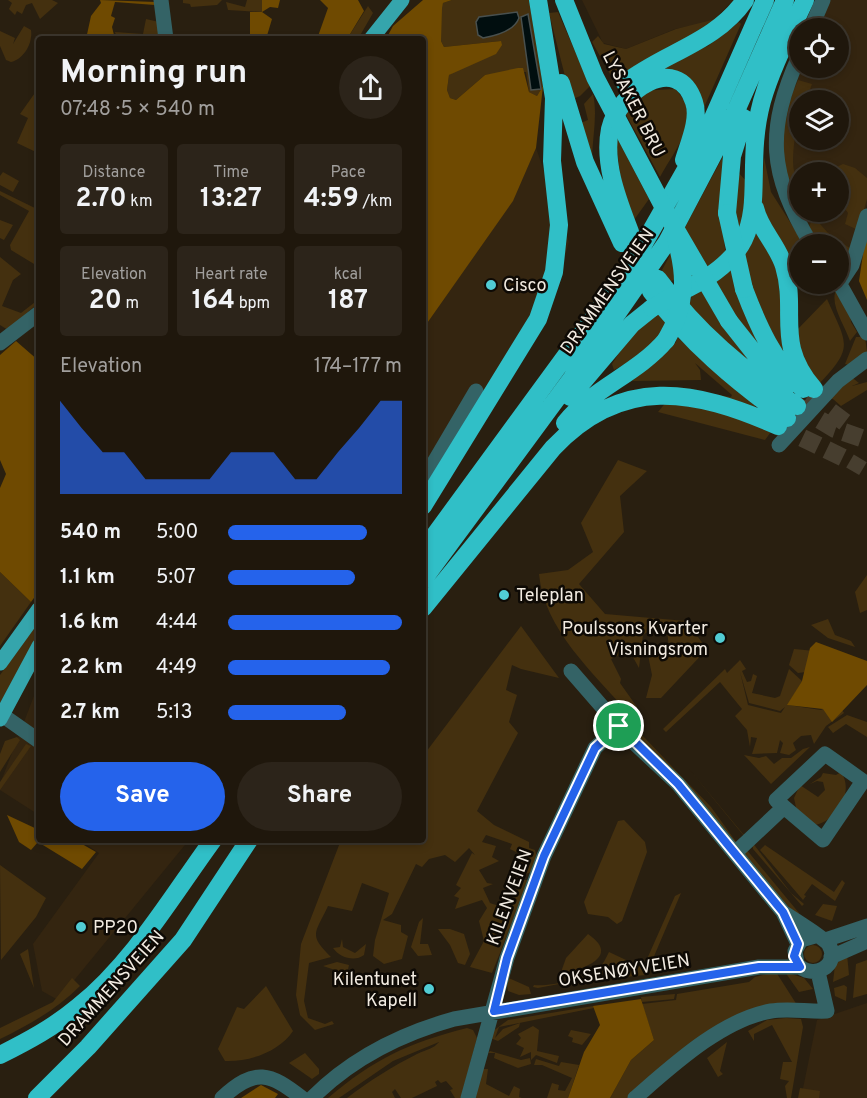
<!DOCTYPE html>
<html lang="en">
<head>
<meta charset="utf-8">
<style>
  body { margin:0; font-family:Overpass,sans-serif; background:#2c241a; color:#f1f3f6; height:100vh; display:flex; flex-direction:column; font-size:22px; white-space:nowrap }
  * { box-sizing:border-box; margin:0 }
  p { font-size:20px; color:#a19f9d }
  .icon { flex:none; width:33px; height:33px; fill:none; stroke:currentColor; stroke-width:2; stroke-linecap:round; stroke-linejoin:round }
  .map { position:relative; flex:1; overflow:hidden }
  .details { position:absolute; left:36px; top:36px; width:390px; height:807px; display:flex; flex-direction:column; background:#1f170c; border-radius:6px; box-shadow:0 3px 9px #0003,0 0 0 2px #3c362d }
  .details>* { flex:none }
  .tools { position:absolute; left:789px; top:18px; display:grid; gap:12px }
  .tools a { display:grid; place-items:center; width:60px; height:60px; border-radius:50%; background:#1f170c; box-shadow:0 3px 9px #0003,0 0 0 2px #3c362d; font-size:30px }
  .pin { position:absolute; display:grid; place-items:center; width:51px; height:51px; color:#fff; margin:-26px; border:3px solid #fff; border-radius:50%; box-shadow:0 2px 6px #0007 }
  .round { display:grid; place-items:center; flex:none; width:63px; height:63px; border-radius:32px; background:#2c241a }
  .head { display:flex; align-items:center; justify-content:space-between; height:102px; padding:0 24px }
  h1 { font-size:33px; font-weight:700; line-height:45px }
  .metrics { display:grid; grid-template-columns:repeat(3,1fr); gap:9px; height:102px; padding:6px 24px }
  .metrics div { display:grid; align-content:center; border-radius:6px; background:#2c241a; text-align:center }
  .metrics b { font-size:26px; font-weight:700 }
  .metrics small { font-size:16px; font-weight:400 }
  .metrics p { font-size:16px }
  .chart { height:168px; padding:12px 24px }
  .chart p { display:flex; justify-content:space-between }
  .chart svg { width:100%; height:108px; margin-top:6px; fill:#2563eb; opacity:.7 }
  .primary-button { display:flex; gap:12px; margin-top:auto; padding:12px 24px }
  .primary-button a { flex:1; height:69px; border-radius:36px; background:#2563eb; color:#fff; font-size:24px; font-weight:700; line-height:69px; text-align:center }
  .primary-button a+a { background:#2c241a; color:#f1f3f6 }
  ul { padding:0 24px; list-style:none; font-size:20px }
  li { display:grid; grid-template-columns:96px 72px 1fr; align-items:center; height:45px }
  li i { height:15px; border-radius:8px; background:#2563eb }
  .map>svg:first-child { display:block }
  .built { fill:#342510; fill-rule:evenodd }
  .green { fill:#44300f; fill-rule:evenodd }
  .forest { fill:#6f4a01 }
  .water { fill:#010e0f; stroke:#49504e; stroke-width:1.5 }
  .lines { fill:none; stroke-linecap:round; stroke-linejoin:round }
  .major-tunnel { stroke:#473e2f; stroke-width:15; stroke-dasharray:15 8; stroke-linecap:butt }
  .highway-tunnel { stroke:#473e2f; stroke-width:18; stroke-dasharray:18 9; stroke-linecap:butt }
  .minor { stroke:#346366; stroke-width:15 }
  .major { stroke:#35a5ac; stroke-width:15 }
  .highway { stroke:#30bfc7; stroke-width:18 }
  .highway-bridge { stroke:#30bfc7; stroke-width:18 }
  .route-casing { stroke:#fff; stroke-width:12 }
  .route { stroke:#2563eb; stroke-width:8 }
  .poi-dot { fill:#51ccd4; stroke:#0e0a05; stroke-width:2 }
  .labels { text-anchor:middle; stroke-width:5; stroke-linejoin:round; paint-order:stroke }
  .street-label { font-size:18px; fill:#f2ebe1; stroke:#0e0a05 }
  .poi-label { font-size:18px; fill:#f2ebe1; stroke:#0e0a05; text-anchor:start }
</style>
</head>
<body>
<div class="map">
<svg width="867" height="1098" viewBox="0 0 867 1098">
  <rect width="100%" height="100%" fill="#291f10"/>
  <!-- built -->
  <path class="built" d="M582 0H733L712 22 675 29 626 49 603 43Z
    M817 0H867V205L845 274 839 268 838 244H813L802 212H838V172H800L799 203 786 134 785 76 799 41 800 68H838V28H805ZM800 100H838V140H800Z
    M536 148 569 242 553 300 423 479V329L513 200Z
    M39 683V815L0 790V784Z
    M79 840H189L58 1000 42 991 33 944 99 853Z
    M867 1003V1098H801L817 1020Z"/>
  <!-- green -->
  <path class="green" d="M8 0H52L58 3 40 19 32 3 26 5 22 14 17 11 15 15 9 9 12 3Z
    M183 0H222L217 5 191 7 190 4 183 3Z
    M247 0H262V12L228 10 226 2 245 7Z
    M452 0H529L543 86 537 96 529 92 526 72 485 75 456 100 450 98 447 90 449 75 501 41 444 47 441 41V8L443 3Z
    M734 0C734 27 662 50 641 62 632 68 623 75 614 81L592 42 598 36 604 44 626 49 676 29 716 19Z
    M368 6 373 13 358 39H347Z
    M558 12 590 86 580 96 571 100 549 13Z
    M146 19 159 22 161 39H117L115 32 143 34Z
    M739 22 741 24 702 112 657 68 708 46Z
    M24 26 31 30C33 43 24 59 11 62L6 60 0 46V31L15 38 13 44Z
    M798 80 812 84 806 100H800C799 121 793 139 793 161 793 174 799 185 799 197L792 200C780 148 777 130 798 80Z
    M675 89C704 117 676 148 660 177L623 109 639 91Z
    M37 90 39 91V133L36 139 39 141 38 153 17 143 28 118 20 114Z
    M593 94C598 116 592 138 592 161L578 124 588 120 584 104Z
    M615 134 649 199 634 220 622 191Z
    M727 149 735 169 749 184 741 230 724 241 726 256 697 278 678 277 670 282 662 270Z
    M764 157 771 192 804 244H800L799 269 787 253 761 208Z
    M843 164 855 168 867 178V199L858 230 845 224 848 213 839 200 838 172H826Z
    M3 172 19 181 13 192 0 185V176Z
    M0 191 39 210V248L34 257 39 260V267L11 250 10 245 29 211 0 195Z
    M813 216 828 233 851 249 842 270 839 267 838 244H816L808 230Z
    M0 220 13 225 4 240 0 238Z
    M755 231 778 266 785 357 770 338 742 257Z
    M0 257 21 274 13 280 2 306 21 313 39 299V302L8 330 0 325Z
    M731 269 769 359 748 337 715 283Z
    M837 288 849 307 851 322 857 332 850 341C845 325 828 303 837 288Z
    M703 289 761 374 689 307 692 295Z
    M827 299C847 344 855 347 818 385L808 372 795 332Z
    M658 312 668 322C653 348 640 356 614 370L612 364 631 334Z
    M677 337 755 405V407L691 391 731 397 732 395 695 363 700 370 701 380 632 381 676 342Z
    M856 337H865L867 352 849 365 845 364Z
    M850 376 859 383 852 386 867 382V390L841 406 833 399 827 398Z
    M667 401 733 414 773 429 765 440 658 412Z
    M618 460 647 471 620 496 624 532 579 584 605 614 686 621 707 649 661 698H646L652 675 647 650 650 649 652 656 670 657 667 630 648 635 649 631 643 635 639 668 629 650 611 659 621 679 620 683 637 707 629 714C594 673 544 630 539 574L568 570 593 552 581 523Z
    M0 572 31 602 0 646Z
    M867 575V610L860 613 855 592Z
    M828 619 835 635 851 641 855 647 828 638 811 625Z
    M39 621V637L0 703V675Z
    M521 626 559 678 521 669 512 665 506 690 517 695 509 722 518 733 477 811 494 825 529 842V848L535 850 537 857 531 872 516 878 514 875 527 868H522L518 853 510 849 512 844 486 835 482 842 496 846 492 857 499 861 479 870 487 883 493 884 483 888 490 903 511 910 522 880H529L492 973 470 967 484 941 479 921 487 908 482 900 455 909 459 898 454 896 461 888 456 885 472 853 475 855 469 848 455 862 445 855 429 859 422 867 416 864 392 914 383 920 401 925V932L408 936 402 959 384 964 373 956 375 940 389 893 362 883 352 911 328 906C315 934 308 934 331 957L309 963 304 1001 308 1018 325 1024 332 1021 334 1024 315 1030 300 1015 296 995 301 944 341 840H423V756Z
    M794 649 815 651 806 672 798 673 789 665Z
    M740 660 746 669 742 671 747 682 751 681 753 674 757 676 752 693 775 698 780 696 789 669 802 681 788 705 821 710 836 700 844 713 826 726 814 744 811 735 801 736 793 743 796 750 789 755 780 753 783 743 780 740 777 753 752 754 757 738 751 737 750 747 747 730 735 716 742 709 720 682 666 732 663 729 725 669 727 673ZM740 672 749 703 780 711 785 707 781 713 748 705Z
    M847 715 867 722V737L846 724 833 733 828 727Z
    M641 734 711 807 737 843H732L638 739Z
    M17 737 20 740 0 772V754L5 741Z
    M26 744 31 746 0 790V782Z
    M810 747 771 784 744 755 759 758 766 756 774 764 782 758H791L803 749Z
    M689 769 743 834 746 835 744 836Z
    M841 772C855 792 836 822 814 825L797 812 794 798 800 785 818 797 825 790 823 782 817 781 810 784 821 777 823 773 836 775Z
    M624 820 645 842 647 852 622 921 617 924 608 917 588 914 584 902 618 821Z
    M752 842 791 893 804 904 802 906 753 849Z
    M765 845 834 892 842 880 845 883 835 901 812 884 804 895 806 896 803 900 760 850Z
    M746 849 799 913 797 916 744 857Z
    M0 865 46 898 36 917 1 960Z
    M681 893 646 975 625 977 623 969 611 974 538 988 533 987 534 985C548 987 589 978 599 969 603 964 606 958 609 952L643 968 675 896Z
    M823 904 837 906 832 921 815 915Z
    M423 918 420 944H428L432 955 418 956 411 947 419 922Z
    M438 929H450L464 934 470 954 465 965 458 963 450 945Z
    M588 934C623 958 579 970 560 975L566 958Z
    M342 939 343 947 355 953 366 944 364 955C355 962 340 958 333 948L340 947Z
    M804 954a9 9 0 1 1 18 0a9 9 0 1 1-18 0Z
    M28 949 34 988 20 954Z
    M847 954 849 975 833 982 835 965Z
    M867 960V994L853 998 856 964Z
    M337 962 349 965 345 983H332L335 970 323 966Z
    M776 972 797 1005 760 1009 628 1098H610L631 1060 654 1040 642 1004 676 1000 677 994 749 982 755 977Z
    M785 972 804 978 813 989 799 992Z
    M506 977 529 987 531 994 519 995 508 991Z
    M72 978 80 986C57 1009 29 1025 0 1039V1028L53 1002Z
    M844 985 847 987 846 1001 835 996 834 988Z
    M266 986 293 1031C279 1052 249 1062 225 1061L218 1049 237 1007 244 1009Z
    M675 994 674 999 642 1002 641 997Z
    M593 1006 594 1008 499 1027 495 1038 503 1029 520 1023 519 1027 498 1041 490 1038 489 1034 508 1020Z
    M786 1018 801 1019 803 1027 791 1098H787L785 1086 789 1081 780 1079 783 1062H792L772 1025 754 1034V1041L748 1031 767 1020Z
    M533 1026 539 1030 537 1051 559 1056 557 1063 536 1055 531 1060V1052L520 1057 524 1048 516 1044 521 1038 518 1034Z
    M467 1028 473 1030 477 1038 461 1098H455L450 1090 453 1089 446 1081 441 1083 438 1080 435 1082 437 1086 412 1098H401L395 1089 392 1092 395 1098H347C369 1081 393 1066 417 1054 428 1049 433 1049 439 1042L393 1061 339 1098H328C374 1059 408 1043 467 1028Z
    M571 1030 591 1034 582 1045 572 1042 573 1038 568 1036Z
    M727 1042 720 1071 723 1074 718 1077 707 1058Z
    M490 1051 521 1060 530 1058 531 1064 518 1068 494 1058 495 1053H488Z
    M305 1053 319 1069V1074L312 1079 289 1063Z
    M536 1059 559 1066 561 1062 579 1065 568 1098H547L552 1083 559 1085 558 1090 565 1091 572 1078 542 1065H534Z
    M483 1069H488L486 1084 509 1096 514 1086 520 1089 519 1097 522 1098H473Z
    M800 1088 820 1091 819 1098H798Z"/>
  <!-- forest -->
  <path class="forest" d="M100 0 156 2 155 5 115 2 111 16 115 18 112 27 115 39H86L91 16 101 3Z
    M262 0H280L278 8 270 7 262 12 272 19 266 39H250V12H262Z
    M320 0H358L364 11 347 39H317L328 8Z
    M423 0H452L443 3 442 8 441 41 444 47 501 41 502 45 496 54 449 75 447 90 450 98 456 100 485 75 518 68H523L529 92 537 96 543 86 536 148 513 201 423 329V39H386L393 26Z
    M865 241 867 242V300L859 281Z
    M16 341 39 361V591L31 602 0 572V488L6 474 0 460V355Z
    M816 642 867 661V685L832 722 823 709 787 705 802 681 810 648Z
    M7 815 39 830V840H75L96 852 82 869 38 842 31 850 19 842Z
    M641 999 654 1040 631 1060 610 1098H568L584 1052 600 1025 593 1006Z
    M261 1085 278 1094 275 1098H241Z"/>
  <!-- water -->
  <path class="water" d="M517 12 519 18C514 31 495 36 483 38L478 35 476 22 479 17Z
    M528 14 541 89 531 90 521 17Z"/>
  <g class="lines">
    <!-- major-tunnel -->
    <path class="major-tunnel" d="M850 461 867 471"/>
    <!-- highway-tunnel -->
    <path class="highway-tunnel" d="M809 395 851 427
      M797 406 835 429 867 440
      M778 426 850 461"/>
    <!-- minor -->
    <path class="minor" d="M161 0 166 39
      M811 28 823 0
      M800 54C765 132 769 173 811 244
      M838 281 867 333
      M840 283 852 265 867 216
      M0 343 39 313
      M779 445 838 381 867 359
      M423 481 476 391
      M571 671 631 740 678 784 783 912
      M2 715 39 741
      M735 853 784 807 776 800 825 754 863 781 823 840 784 807
      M825 940 867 926
      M798 944 783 912C791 918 826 939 829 945 841 966 812 981 797 964L795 951 801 940 815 936
      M831 957 867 941
      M222 1098C255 1067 270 1073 302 1098
      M312 1098C352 1058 400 1034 454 1019L759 967H800
      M468 1098 507 958 544 856 595 748 619 726
      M635 1098C672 1066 721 1020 771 1011 789 1008 809 1012 827 1011L818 972"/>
    <!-- major -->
    <path class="major" d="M371 39 402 0
      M0 663 39 609
      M0 719 39 646"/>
    <!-- highway -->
    <path class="highway" d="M561 83 585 162 622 243
      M625 83C665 52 715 43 745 0
      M755 208C760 230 777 244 784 266 798 313 774 343 814 389
      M727 213 732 156 744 118
      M630 232C618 200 603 164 610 129 618 93 677 50 694 102 700 119 689 143 684 160
      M658 279C697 332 743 371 797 406
      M744 289C758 326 774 362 803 389
      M651 291C690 343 735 381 787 418
      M678 293C787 244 738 190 762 101 772 66 790 33 805 0
      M729 321 759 359 787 386
      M570 397 632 324 652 308
      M565 423C593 388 637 374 666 340
      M423 506 538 319 554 272 559 225 552 161 554 98 538 0
      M423 551 630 268 706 134 765 0
      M423 580 572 378 667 242 735 113 785 0
      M423 608 553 448C622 375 694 389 778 426
      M0 1055C28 1041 54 1027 78 1007 133 963 172 896 213 840
      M37 1098 88 1047 183 940 249 840"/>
    <!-- highway-bridge -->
    <path class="highway-bridge" d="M564 0 595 77 672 223 729 321
      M727 213 744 289
      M652 308 678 293
      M666 340C686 307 687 276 676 240"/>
  </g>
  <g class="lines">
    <!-- route casing -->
    <g class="route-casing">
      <path id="route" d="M619 726 678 784 783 912 798 944 794 956 800 967H759L494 1011 507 958 544 856 595 748Z"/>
    </g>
    <!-- route -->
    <use href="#route" class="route"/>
  </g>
  <!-- markers -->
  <g class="poi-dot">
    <circle cx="491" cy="285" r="6"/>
    <circle cx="504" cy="595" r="6"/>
    <circle cx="720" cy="638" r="6"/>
    <circle cx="81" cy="927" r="6"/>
    <circle cx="429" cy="989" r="6"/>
  </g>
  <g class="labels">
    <!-- street labels -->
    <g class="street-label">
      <text transform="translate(634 104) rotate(63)" y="6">LYSAKER BRU</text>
      <text transform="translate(607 291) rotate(-55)" y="6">DRAMMENSVEIEN</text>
      <text transform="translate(509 897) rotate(-70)" y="6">KILENVEIEN</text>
      <text transform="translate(624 970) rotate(-9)" y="6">OKSENØYVEIEN</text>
      <text transform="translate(111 988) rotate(-48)" y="6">DRAMMENSVEIEN</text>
    </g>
    <!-- poi labels -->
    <g class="poi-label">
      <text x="503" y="291">Cisco</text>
      <text x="516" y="601">Teleplan</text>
      <text x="708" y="634" text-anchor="end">Poulssons Kvarter<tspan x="708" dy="21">Visningsrom</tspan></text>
      <text x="93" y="933">PP20</text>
      <text x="417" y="985" text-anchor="end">Kilentunet<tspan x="417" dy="21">Kapell</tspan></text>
    </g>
  </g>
</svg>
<div class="tools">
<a><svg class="icon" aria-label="locate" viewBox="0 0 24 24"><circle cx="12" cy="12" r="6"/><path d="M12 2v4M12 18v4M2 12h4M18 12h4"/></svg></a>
<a><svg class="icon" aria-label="layers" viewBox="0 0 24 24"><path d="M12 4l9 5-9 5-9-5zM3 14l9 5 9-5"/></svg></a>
<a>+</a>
<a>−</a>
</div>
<div class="pin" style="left:619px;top:726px;background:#1e9e55"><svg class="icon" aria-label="arrive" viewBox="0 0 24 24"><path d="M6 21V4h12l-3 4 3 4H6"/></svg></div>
<section class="details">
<div class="head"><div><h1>Morning run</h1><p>07:48 · 5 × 540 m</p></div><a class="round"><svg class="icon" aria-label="share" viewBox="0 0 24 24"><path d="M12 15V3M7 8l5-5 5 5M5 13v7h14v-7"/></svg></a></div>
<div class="metrics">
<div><p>Distance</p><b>2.70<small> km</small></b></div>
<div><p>Time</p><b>13:27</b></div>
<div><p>Pace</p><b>4:59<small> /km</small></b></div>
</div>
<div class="metrics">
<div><p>Elevation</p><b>20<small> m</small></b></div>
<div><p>Heart rate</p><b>164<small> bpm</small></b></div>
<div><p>kcal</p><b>187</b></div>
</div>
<div class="chart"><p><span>Elevation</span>174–177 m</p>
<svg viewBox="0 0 160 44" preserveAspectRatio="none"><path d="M0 44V6L10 17L20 27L30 27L40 38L50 38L60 38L70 38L80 27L90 27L100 27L110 38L120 38L130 27L140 17L150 6L160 6V44z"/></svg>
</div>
<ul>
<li><b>540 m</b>5:00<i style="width:80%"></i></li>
<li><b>1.1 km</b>5:07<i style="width:73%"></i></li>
<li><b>1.6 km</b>4:44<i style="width:100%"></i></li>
<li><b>2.2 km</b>4:49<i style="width:93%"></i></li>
<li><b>2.7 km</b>5:13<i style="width:68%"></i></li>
</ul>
<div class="primary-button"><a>Save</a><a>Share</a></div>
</section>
</div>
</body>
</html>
